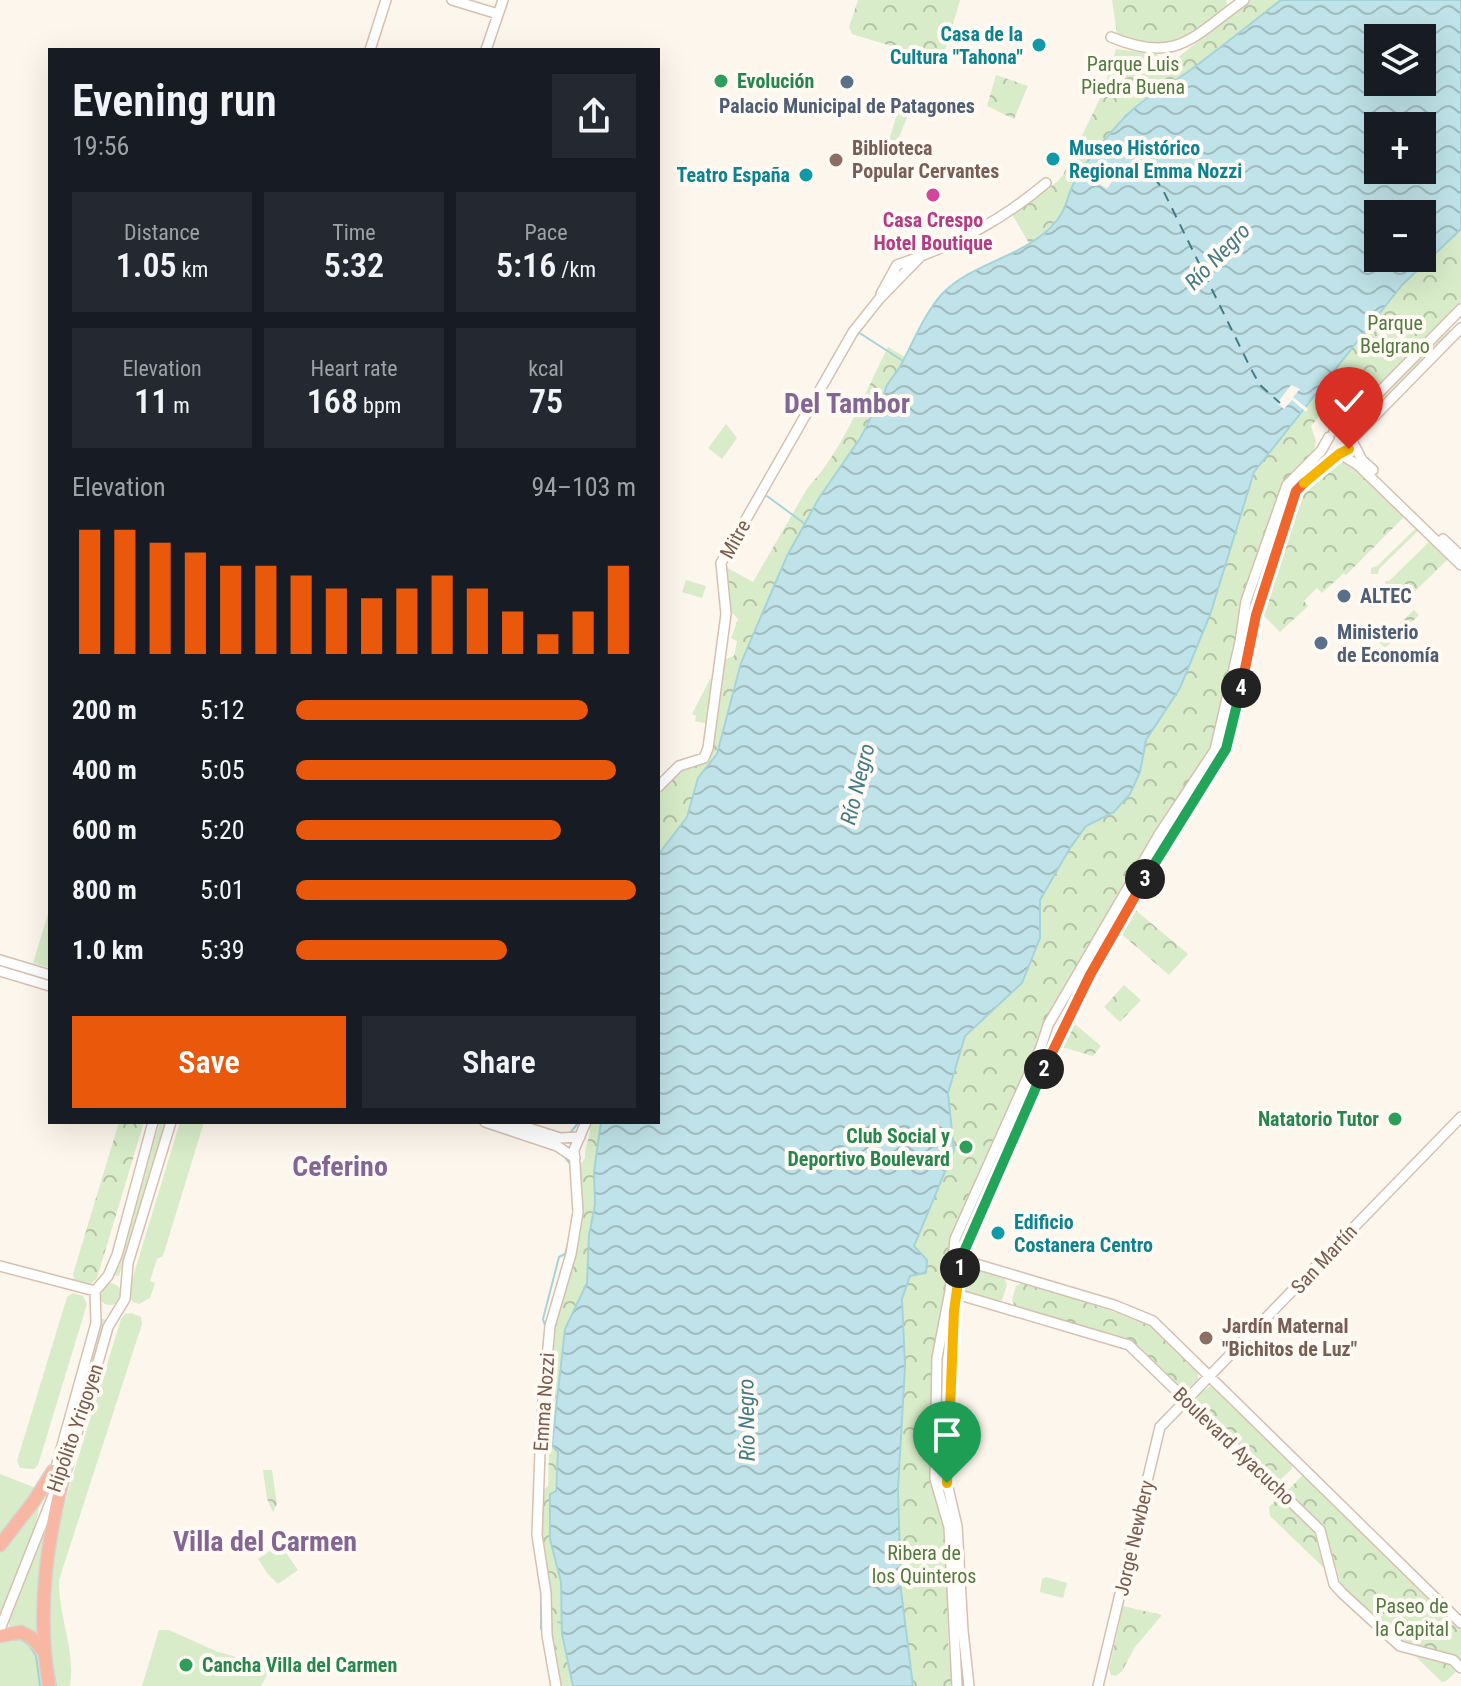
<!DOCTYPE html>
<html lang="en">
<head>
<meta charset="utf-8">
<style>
  body { margin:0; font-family:"Roboto Condensed",sans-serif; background:#242831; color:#f1f3f6; height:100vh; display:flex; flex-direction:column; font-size:30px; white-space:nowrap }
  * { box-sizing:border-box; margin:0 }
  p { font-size:26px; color:#9ea1a6 }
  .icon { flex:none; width:44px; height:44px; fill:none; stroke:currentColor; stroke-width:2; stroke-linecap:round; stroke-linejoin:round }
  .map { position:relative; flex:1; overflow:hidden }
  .panel { position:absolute; left:48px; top:48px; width:612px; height:1076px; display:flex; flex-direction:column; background:#171b24; border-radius:0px; box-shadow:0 8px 32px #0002 }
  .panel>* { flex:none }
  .controls { position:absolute; left:1364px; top:24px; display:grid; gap:16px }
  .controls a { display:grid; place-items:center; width:72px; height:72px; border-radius:0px; background:#171b24; box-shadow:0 8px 32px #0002; font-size:40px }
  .pin { position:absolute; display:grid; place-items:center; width:68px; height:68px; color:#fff; margin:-82px -34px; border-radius:50% 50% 50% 0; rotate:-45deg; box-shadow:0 0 8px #0007 }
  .pin .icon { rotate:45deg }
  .km { position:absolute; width:40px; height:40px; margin:-20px; border-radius:50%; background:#222; color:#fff; font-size:22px; line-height:40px; text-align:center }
  .round { display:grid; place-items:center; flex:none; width:84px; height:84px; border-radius:0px; background:#242831 }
  .summary { display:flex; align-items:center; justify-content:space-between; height:136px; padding:0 24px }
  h1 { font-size:44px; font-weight:600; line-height:60px }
  .metrics { display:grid; grid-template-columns:repeat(3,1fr); gap:12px; height:136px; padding:8px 24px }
  .metrics div { display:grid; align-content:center; border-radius:0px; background:#242831; text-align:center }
  .metrics b { font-size:34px; font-weight:600 }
  .metrics small { font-size:22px; font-weight:400 }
  .metrics p { font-size:22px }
  .chart { height:224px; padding:16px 24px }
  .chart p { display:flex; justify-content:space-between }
  .chart svg { width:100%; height:144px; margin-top:8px; stroke:#ea580c; stroke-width:6 }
  .cta { display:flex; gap:16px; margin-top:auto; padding:16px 24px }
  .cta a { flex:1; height:92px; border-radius:0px; background:#ea580c; color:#fff; font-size:32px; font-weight:600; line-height:92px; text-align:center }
  .cta a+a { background:#242831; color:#f1f3f6 }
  ul { padding:0 24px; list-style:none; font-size:26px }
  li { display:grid; grid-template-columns:128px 96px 1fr; align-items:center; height:60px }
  li i { height:20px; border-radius:10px; background:#ea580c }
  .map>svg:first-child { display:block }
  .green { fill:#d8ecc9 }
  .park { fill:url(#park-crowns) }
  .water { fill:url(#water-waves); stroke:#a5d3da; stroke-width:2; fill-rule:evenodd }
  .pier { fill:#fdf6ec }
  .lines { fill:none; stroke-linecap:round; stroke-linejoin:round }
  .stream { stroke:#a5d3da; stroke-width:2 }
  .ferry { stroke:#437c86; stroke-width:2; stroke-dasharray:10 8; stroke-linecap:butt }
  .secondary-casing { stroke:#d6c0b0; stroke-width:12 }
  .highway-casing { stroke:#dad1cd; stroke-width:15 }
  .secondary { stroke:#fff; stroke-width:9 }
  .highway { stroke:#f7b7a3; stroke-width:12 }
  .split-1-casing { stroke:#fff; stroke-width:16 }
  .split-2-casing { stroke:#fff; stroke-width:16 }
  .split-3-casing { stroke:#fff; stroke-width:16 }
  .split-4-casing { stroke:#fff; stroke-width:16 }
  .split-5-casing { stroke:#fff; stroke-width:16 }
  .split-6-casing { stroke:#fff; stroke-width:16 }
  .split-1 { stroke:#f5b400; stroke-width:10 }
  .split-2 { stroke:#22a559; stroke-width:10 }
  .split-3 { stroke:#f0652b; stroke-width:10 }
  .split-4 { stroke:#22a559; stroke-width:10 }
  .split-5 { stroke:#f0652b; stroke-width:10 }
  .split-6 { stroke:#f5b400; stroke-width:10 }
  .culture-dot { fill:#0f9aa8; stroke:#fffaf3; stroke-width:3 }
  .leisure-dot { fill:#2e9e5b; stroke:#fffaf3; stroke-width:3 }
  .service-dot { fill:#5c6f8a; stroke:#fffaf3; stroke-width:3 }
  .education-dot { fill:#8d6e63; stroke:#fffaf3; stroke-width:3 }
  .hotel-dot { fill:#d1479c; stroke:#fffaf3; stroke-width:3 }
  .labels { text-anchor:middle; stroke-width:8; stroke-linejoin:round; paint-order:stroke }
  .culture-label { font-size:20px; font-weight:bold; fill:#0d838f; stroke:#fffaf3; text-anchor:end }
  .park-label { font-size:20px; fill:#537a41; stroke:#fffaf3 }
  .leisure-label { font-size:20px; font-weight:bold; fill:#27864d; stroke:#fffaf3; text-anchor:start }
  .service-label { font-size:20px; font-weight:bold; fill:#4e5e75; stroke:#fffaf3; text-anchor:start }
  .education-label { font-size:20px; font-weight:bold; fill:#785e54; stroke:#fffaf3; text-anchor:start }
  .hotel-label { font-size:20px; font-weight:bold; fill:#b23c85; stroke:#fffaf3 }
  .street-label { font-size:20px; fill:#7a5c4d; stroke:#fffaf3 }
  .water-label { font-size:22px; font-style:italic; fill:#437c86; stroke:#fffaf3 }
  .district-label { font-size:28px; font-weight:bold; fill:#846695; stroke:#fffaf3 }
</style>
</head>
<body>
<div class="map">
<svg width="1461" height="1686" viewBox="0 0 1461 1686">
  <defs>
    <pattern id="park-crowns" width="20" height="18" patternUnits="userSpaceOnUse" patternTransform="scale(2)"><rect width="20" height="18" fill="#d8ecc9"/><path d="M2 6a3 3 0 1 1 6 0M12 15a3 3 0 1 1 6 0" fill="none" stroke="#b4c2a5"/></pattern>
    <pattern id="water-waves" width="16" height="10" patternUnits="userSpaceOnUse" patternTransform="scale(2)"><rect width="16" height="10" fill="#bfe3e8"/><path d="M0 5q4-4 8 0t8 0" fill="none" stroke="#a0bbbe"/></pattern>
  </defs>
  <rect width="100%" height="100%" fill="#fdf6ec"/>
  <!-- green -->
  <path class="green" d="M898 111 908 115 892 155 885 153Z
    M1450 329V332L1352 429V426Z
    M726 424 737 438 722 459 708 448Z
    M1323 457 1325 462 1294 489H1291L1270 548 1275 547 1247 652 1243 639 1249 601 1255 600 1268 559H1263L1291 483H1298L1318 465V458Z
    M686 580 706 586 702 598 682 592Z
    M710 679 713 680 708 724 695 721 696 716 692 714Z
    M48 914 50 915V968L33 963Z
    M160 1122H165L119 1276 114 1275Z
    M180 1122H204L163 1256 157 1259 150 1281 155 1283 150 1298 139 1304 133 1302 128 1293Z
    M99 1294a11 11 0 1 1 22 0a11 11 0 1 1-22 0Z
    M73 1293 83 1296 87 1304 38 1465 34 1469 20 1468 17 1461 67 1297Z
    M132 1313 141 1317 142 1324 59 1580C58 1616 76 1651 70 1686H53L48 1658 49 1564 71 1481 121 1319 125 1314Z
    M100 1318 106 1320 64 1460 58 1458Z
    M0 1474 36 1488 0 1537Z
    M41 1499 34 1532 0 1618V1552Z
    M46 1524 39 1636H37L10 1628 8 1621Z
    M280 1544 298 1570 278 1584 267 1573 258 1559Z
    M1046 1577 1067 1583 1063 1598 1040 1592 1042 1579Z
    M159 1630H169L218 1652 263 1664 270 1670 261 1686H142Z
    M19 1635 39 1651 45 1686H0V1642L3 1638Z"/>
  <!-- park -->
  <path class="park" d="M858 0H960L943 58 934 59 852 34 849 27Z
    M1112 0H1226L1228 6 1182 40C1162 48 1136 44 1117 34Z
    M1251 0H1281L1186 74 1145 98 1133 109 1074 181 1068 204 1060 217 1030 245 1012 214 1057 182 1063 175 1103 92 1116 49 1157 54 1163 64 1177 58Z
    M996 75 1028 86 1014 119 987 106Z
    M1461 229V302L1347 419 1341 420 1322 413 1311 426 1316 441 1314 451 1286 480 1237 638 1211 749 1071 975 1046 1021 1040 1041 952 1238 949 1252 931 1478 946 1528 948 1640 953 1686H913L901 1590 898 1490 905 1366 902 1299 910 1276 927 1260 914 1246 954 1150 948 1093 965 1036 1040 938V900L1070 848 1086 826 1114 812 1130 794 1140 772 1146 740 1180 688 1210 615 1254 472 1402 285Z
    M888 347 905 357 884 397V406L872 415 862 437 819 498 787 556 741 663 717 754 687 817 658 855V792L677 771 701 762 721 661 734 656 737 641 731 638 738 619 730 611 724 566 753 582 808 487C841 454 866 390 888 347Z
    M1341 460 1348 461 1404 514V517L1346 575 1344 573 1322 593 1317 588 1304 601 1308 606 1280 632 1260 612 1299 491 1335 462Z
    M1416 528 1418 531 1379 569 1378 574H1371V568L1377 566Z
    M1430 541 1449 558 1402 604 1387 588 1385 581H1389Z
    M1414 610 1419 615 1385 648 1378 641 1379 637 1392 624 1397 626Z
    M1133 908 1188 954 1169 975 1119 932Z
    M1124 985 1141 1000 1120 1022 1104 1007Z
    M1070 1020 1101 1046 1093 1056 1058 1046Z
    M119 1122H144L97 1278 90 1285 84 1287 74 1282 73 1274Z
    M589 1122H601L594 1172 595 1205 589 1235 587 1283 565 1329 552 1446 558 1452 550 1539 561 1582 562 1634 573 1686H560L549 1631 541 1535V1492L548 1486 549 1455 544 1450 554 1327 575 1253 579 1166 585 1158C584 1145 593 1135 589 1122Z
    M968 1266 1004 1277 1007 1285 1002 1300 996 1302 965 1291 962 1283 965 1269Z
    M1023 1282 1148 1323 1198 1370V1379L1189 1388H1182L1129 1339 1015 1306 1012 1300 1016 1286Z
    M1210 1386 1215 1387 1292 1464V1469L1280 1480 1274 1479 1197 1403V1396Z
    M263 1470H272L277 1504 273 1512 267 1499Z
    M1303 1475 1461 1629V1661L1452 1655 1400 1641 1341 1585 1325 1530 1288 1490Z
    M1275 1501H1283L1314 1531 1324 1568 1270 1516 1269 1507Z
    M1123 1606 1162 1615 1135 1647 1122 1671 1116 1676 1111 1675 1109 1669Z
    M1415 1656 1449 1664 1457 1671 1446 1681 1442 1682Z"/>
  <!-- water -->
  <path class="water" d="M1281 0H1461V229L1402 285 1254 472 1210 615 1180 688 1146 740 1140 772 1130 794 1114 812 1086 826 1070 848 1040 900V938L1022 983 965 1036 948 1093 954 1150 914 1246 927 1260 926 1273 910 1276 902 1299 905 1366 898 1489 901 1590 913 1686H573L562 1634 561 1582 550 1539V1494L556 1491 558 1452 552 1446 565 1329 587 1283 589 1235 595 1205 594 1172 601 1122H658V855L687 817 698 778 717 754 741 663 787 556 819 498 861 437 872 415 884 406C882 382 893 381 902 363 914 340 925 313 942 294 972 263 1020 258 1051 227 1069 209 1065 198 1076 179 1088 158 1108 135 1125 117 1144 97 1167 87 1189 71 1220 48 1250 24 1281 0ZM1378 38H1422V82H1378ZM1378 126H1422V170H1378ZM1378 214H1422V258H1378Z"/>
  <!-- pier -->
  <path class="pier" d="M1083 164 1113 180 1107 189 1078 169Z
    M1291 385 1300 389 1293 397 1308 409 1306 412 1292 400 1284 409 1277 403Z"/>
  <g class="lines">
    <!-- stream -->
    <path class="stream" d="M858 332 903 361
      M767 496 805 524
      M570 1133 579 1122
      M563 1155 572 1166
      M546 1329 543 1319 559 1257 565 1254 569 1239
      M558 1622 562 1623
      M541 1629V1594
      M10 1640 20 1639 29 1645 36 1656 40 1686
      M51 1656 56 1686"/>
    <!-- ferry -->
    <path class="ferry" d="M1127 154 1145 166 1162 188 1251 369 1260 385 1280 403"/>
    <!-- secondary casing -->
    <g class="secondary-casing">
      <path id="secondary" d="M452 0 498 14
        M1111 37C1178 65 1193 36 1244 0
        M370 50 386 0
        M486 50 503 0
        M881 294 897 265C954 245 1000 222 1046 183
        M1334 431 1346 426 1461 309
        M1352 439 1461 328
        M1352 441 1362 460 1373 470
        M1340 454 1358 465 1461 565
        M1443 539 1461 556
        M658 787 679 766 704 758 708 748 726 614 721 563 853 332 880 298 919 258
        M0 960 50 975
        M0 971 50 986
        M485 1122 557 1146 575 1158
        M510 1122 560 1138 580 1137
        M956 1258 1114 1305 1153 1321 1461 1623
        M0 1266 95 1291
        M953 1293 1129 1345 1320 1530 1334 1584 1342 1593 1400 1646 1453 1660 1461 1668
        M65 1466 82 1419 108 1327 125 1299 128 1263 171 1122
        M53 1478 96 1323 95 1291 108 1276 117 1255 153 1122
        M0 1629 58 1483
        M556 1686 547 1635 546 1593 537 1535 541 1423 550 1326 571 1254 578 1212 574 1150 586 1122
        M957 1686 949 1527 935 1479 937 1358 950 1291 955 1239 1041 1047 1048 1025 1160 833 1215 750 1240 642 1246 601 1287 485 1321 451 1329 437
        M969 1686 963 1631 957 1526 947 1483 954 1311 963 1254 1054 1045 1090 975 1172 833 1226 749 1249 658 1256 615 1296 491 1339 454
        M1098 1686 1160 1427 1461 1117"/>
    </g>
    <!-- highway casing -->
    <g class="highway-casing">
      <path id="highway" d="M0 1545 34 1501 53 1471
        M0 1636 21 1632 32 1638 42 1650
        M49 1686C36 1608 47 1538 67 1463"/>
    </g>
    <!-- secondary -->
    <use href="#secondary" class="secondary"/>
    <!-- highway -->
    <use href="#highway" class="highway"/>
  </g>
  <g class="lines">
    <!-- split-1 casing -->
    <g class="split-1-casing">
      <path id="split-1" d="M947 1483 954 1311 960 1268"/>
    </g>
    <!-- split-2 casing -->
    <g class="split-2-casing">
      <path id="split-2" d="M960 1268 963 1254 1044 1069"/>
    </g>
    <!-- split-3 casing -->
    <g class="split-3-casing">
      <path id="split-3" d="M1044 1069 1090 975 1145 879"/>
    </g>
    <!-- split-4 casing -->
    <g class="split-4-casing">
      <path id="split-4" d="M1145 879 1226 749 1241 688"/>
    </g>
    <!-- split-5 casing -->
    <g class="split-5-casing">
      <path id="split-5" d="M1241 688 1256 615 1296 491 1304 483"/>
    </g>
    <!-- split-6 casing -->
    <g class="split-6-casing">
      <path id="split-6" d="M1304 483 1339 454 1349 449"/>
    </g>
    <!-- split-1 -->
    <use href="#split-1" class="split-1"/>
    <!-- split-2 -->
    <use href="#split-2" class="split-2"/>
    <!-- split-3 -->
    <use href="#split-3" class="split-3"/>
    <!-- split-4 -->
    <use href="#split-4" class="split-4"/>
    <!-- split-5 -->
    <use href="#split-5" class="split-5"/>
    <!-- split-6 -->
    <use href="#split-6" class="split-6"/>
  </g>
  <!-- markers -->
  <g class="culture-dot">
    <circle cx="1039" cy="45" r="8"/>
    <circle cx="1053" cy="159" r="8"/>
    <circle cx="806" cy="175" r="8"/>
    <circle cx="998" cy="1233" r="8"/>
  </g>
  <g class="leisure-dot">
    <circle cx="721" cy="81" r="8"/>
    <circle cx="1395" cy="1119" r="8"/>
    <circle cx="966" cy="1147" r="8"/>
    <circle cx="186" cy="1665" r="8"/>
  </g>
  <g class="service-dot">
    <circle cx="847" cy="82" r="8"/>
    <circle cx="1344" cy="596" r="8"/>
    <circle cx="1321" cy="643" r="8"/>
  </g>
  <g class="education-dot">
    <circle cx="836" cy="160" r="8"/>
    <circle cx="1206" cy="1338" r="8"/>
  </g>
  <circle class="hotel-dot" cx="933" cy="195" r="8"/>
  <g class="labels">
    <!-- culture labels -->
    <g class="culture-label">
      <text x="1023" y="41">Casa de la<tspan x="1023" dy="23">Cultura "Tahona"</tspan></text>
      <text x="1069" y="155" text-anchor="start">Museo Histórico<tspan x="1069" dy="23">Regional Emma Nozzi</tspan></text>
      <text x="790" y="182">Teatro España</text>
      <text x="1014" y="1229" text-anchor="start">Edificio<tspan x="1014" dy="23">Costanera Centro</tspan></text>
    </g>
    <!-- park labels -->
    <g class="park-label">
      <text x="1133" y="71">Parque Luis<tspan x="1133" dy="23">Piedra Buena</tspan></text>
      <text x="1395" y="330">Parque<tspan x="1395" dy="23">Belgrano</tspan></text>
      <text x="924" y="1560">Ribera de<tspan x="924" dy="23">los Quinteros</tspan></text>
      <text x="1412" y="1613">Paseo de<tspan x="1412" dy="23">la Capital</tspan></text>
    </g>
    <!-- leisure labels -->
    <g class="leisure-label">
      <text x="737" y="88">Evolución</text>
      <text x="1379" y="1126" text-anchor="end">Natatorio Tutor</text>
      <text x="950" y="1143" text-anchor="end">Club Social y<tspan x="950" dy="23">Deportivo Boulevard</tspan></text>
      <text x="202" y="1672">Cancha Villa del Carmen</text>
    </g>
    <!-- service labels -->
    <g class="service-label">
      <text x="847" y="113" text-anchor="middle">Palacio Municipal de Patagones</text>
      <text x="1360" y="603">ALTEC</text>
      <text x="1337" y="639">Ministerio<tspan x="1337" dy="23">de Economía</tspan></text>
    </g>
    <!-- education labels -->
    <g class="education-label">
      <text x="852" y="155">Biblioteca<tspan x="852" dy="23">Popular Cervantes</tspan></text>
      <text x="1222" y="1333">Jardín Maternal<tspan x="1222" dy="23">"Bichitos de Luz"</tspan></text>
    </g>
    <!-- hotel labels -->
    <g class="hotel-label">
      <text x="933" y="227">Casa Crespo<tspan x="933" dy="23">Hotel Boutique</tspan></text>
    </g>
    <!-- street labels -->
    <g class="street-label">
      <text transform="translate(735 539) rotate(-61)" y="7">Mitre</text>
      <text transform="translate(1324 1259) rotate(-47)" y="7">San Martín</text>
      <text transform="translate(544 1402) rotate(-86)" y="7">Emma Nozzi</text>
      <text transform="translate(75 1428) rotate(-71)" y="7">Hipólito Yrigoyen</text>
      <text transform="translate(1234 1446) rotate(44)" y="7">Boulevard Ayacucho</text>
      <text transform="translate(1134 1538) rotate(-77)" y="7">Jorge Newbery</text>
    </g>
    <!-- water labels -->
    <g class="water-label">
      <text transform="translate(1217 256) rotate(-46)" y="8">Río Negro</text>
      <text transform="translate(857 784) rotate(-76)" y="8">Río Negro</text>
      <text transform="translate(746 1420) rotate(-91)" y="8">Río Negro</text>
    </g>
    <!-- district labels -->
    <g class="district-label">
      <text x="847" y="413">Del Tambor</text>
      <text x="340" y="1176">Ceferino</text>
      <text x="265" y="1551">Villa del Carmen</text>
    </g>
  </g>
</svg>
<div class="controls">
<a><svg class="icon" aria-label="layers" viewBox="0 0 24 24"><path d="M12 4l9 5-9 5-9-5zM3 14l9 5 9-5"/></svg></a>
<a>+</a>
<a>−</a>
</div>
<div class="pin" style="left:947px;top:1483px;background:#1e9e55"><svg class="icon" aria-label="arrive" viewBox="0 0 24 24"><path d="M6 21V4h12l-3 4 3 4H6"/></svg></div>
<div class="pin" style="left:1349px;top:449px;background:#d93025"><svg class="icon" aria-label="check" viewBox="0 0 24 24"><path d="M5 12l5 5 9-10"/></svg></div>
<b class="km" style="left:960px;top:1268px">1</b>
<b class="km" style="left:1044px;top:1069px">2</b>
<b class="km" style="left:1145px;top:879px">3</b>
<b class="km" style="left:1241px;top:688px">4</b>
<section class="panel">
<div class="summary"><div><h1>Evening run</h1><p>19:56</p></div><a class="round"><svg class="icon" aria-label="share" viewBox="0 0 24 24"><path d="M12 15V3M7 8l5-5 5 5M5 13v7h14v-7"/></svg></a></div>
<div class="metrics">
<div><p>Distance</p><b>1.05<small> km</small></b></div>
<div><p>Time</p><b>5:32</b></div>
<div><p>Pace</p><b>5:16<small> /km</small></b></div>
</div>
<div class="metrics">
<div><p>Elevation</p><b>11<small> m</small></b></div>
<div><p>Heart rate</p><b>168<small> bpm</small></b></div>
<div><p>kcal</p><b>75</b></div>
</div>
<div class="chart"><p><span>Elevation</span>94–103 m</p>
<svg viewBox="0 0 160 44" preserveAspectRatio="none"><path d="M5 44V6M15 44V6M25 44V10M35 44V13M45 44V17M55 44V17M65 44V20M75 44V24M85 44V27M95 44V24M105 44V20M115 44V24M125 44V31M135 44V38M145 44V31M155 44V17"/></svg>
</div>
<ul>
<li><b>200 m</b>5:12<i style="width:86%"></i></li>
<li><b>400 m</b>5:05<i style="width:94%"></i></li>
<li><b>600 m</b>5:20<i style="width:78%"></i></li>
<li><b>800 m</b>5:01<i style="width:100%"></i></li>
<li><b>1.0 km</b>5:39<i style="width:62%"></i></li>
</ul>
<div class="cta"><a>Save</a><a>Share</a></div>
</section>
</div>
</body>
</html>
